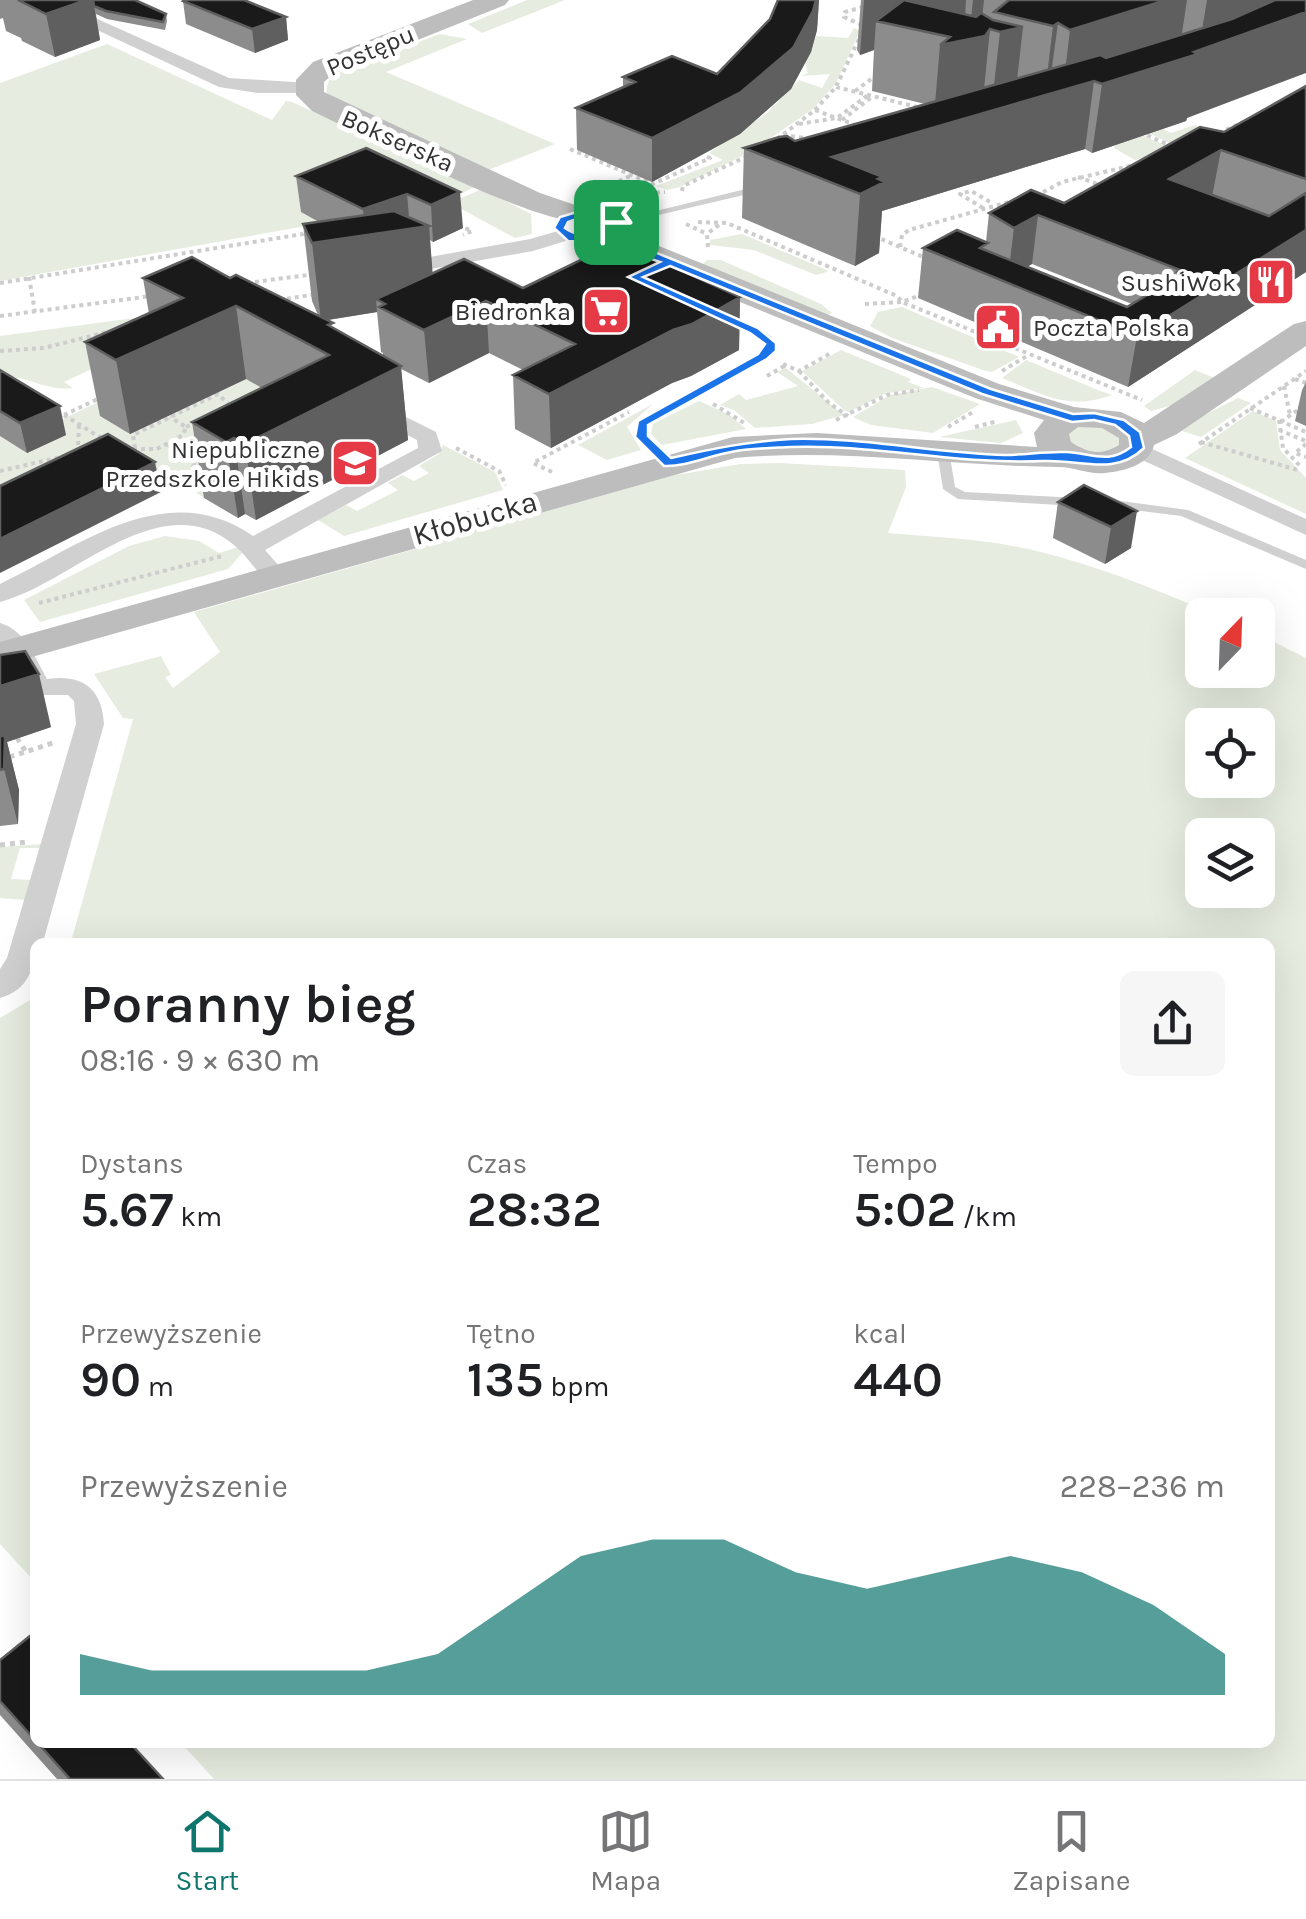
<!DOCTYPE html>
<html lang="pl">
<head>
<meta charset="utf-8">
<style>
  body { margin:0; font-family:Karla,sans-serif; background:#f6f6f6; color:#202124; height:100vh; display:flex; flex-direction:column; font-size:38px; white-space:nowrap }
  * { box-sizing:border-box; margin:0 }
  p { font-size:32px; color:#757577 }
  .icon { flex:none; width:55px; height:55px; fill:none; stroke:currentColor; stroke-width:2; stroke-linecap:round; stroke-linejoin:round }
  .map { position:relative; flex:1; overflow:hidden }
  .drawer { position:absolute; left:30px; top:938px; width:1245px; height:810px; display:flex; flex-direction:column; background:#fff; border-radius:15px; box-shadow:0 10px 40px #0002 }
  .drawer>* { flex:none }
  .needle { width:65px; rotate:23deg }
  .fabs { position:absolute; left:1185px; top:598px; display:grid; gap:20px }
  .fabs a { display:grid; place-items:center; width:90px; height:90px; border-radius:15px; background:#fff; box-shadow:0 10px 40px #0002; font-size:50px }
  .pin { position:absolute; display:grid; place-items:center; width:85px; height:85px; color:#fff; margin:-42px; border-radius:20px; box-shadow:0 5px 15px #0006 }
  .round { display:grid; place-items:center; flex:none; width:105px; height:105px; border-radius:15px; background:#f6f6f6 }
  .summary { display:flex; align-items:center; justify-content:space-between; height:170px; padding:0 50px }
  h1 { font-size:55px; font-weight:600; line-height:75px }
  .stats { display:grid; grid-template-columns:repeat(3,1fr); gap:15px; height:170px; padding:10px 50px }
  .stats div { display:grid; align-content:center }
  .stats b { font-size:50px; font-weight:600 }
  .stats small { font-size:28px; font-weight:400 }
  .stats p { font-size:28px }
  .chart { height:280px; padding:20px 50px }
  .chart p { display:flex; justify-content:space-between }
  .chart svg { width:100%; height:180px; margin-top:10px; fill:#0f766e; opacity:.7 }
  .dock { display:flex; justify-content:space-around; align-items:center; height:140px; border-top:2px solid #e0e0e0; background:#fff; font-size:28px; color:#757577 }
  .dock a { display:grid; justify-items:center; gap:5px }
  .dock .active { color:#0f766e }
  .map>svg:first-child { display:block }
  .green { fill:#e6ecdf; fill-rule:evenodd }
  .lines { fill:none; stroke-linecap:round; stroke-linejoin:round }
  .path-far1 { stroke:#cdcdcd; stroke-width:4; stroke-dasharray:4 4; stroke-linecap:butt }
  .path { stroke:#cdcdcd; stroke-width:5; stroke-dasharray:5 5; stroke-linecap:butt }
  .lane { fill:#d0d0d0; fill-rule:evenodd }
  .street { fill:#d0d0d0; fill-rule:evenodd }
  .secondary { fill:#bdbdbd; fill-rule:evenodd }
  .wall { fill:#8c8c8c; fill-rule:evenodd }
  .shaded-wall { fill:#5f5f5f }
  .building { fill:#1a1a1a; stroke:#5f5f5f; stroke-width:2.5 }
  .route { fill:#1a73e8; stroke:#fff; stroke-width:2.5; fill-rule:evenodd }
  .labels { text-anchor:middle; stroke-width:10; stroke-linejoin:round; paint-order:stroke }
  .far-street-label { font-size:25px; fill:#333; stroke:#fff }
  .far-poi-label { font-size:25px; fill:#333; stroke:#fff; text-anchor:end }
  .street-label { font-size:30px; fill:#333; stroke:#fff }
</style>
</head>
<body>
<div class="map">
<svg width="1306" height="1779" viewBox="0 0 1306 1779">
  <rect width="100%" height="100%" fill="#fff"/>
  <!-- green -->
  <path class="green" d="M527 0H565L482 33 468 24Z
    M854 28 860 31 836 83 814 108 752 151 680 187 667 190 656 186 723 160 709 153 767 113 799 80 822 88 830 74 801 76 808 73 805 63 816 36 848 38Z
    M440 34 467 39 386 72 555 144 486 171 330 98 326 91 329 80 342 71Z
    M107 44 272 120 286 101 292 102 477 186 445 201 0 281V83Z
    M1130 113 1171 133 1195 125 1208 132 1178 147 1140 129 1133 131 1174 149 1135 160 1114 148Z
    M482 189 531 214 532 234 515 238 450 203Z
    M742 234 827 270V272L816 275 754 250 710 245V240Z
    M707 260H721L821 304 832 313 828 315 701 266Z
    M276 299 158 338 64 382 73 388C47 392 26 374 0 377V336Z
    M902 307 1019 357 992 372 986 371 892 338 870 326 878 312Z
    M218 344 334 386 242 478 204 498 190 488 183 492 172 485 159 491 0 519V390L20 393 63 419Z
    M841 350 911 379 908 382 924 388 887 393 849 412 845 411 802 371Z
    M1026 360 1100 391 1112 395C1067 411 1044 395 1002 378Z
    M786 368 844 415 812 424 755 428 734 410 720 405 739 394 746 400 798 386 777 372Z
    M1195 370 1217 379 1173 405 1151 411 1144 406Z
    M932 387 980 404 933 433 871 425 853 417 890 395Z
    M1238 398 1251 403 1201 437 1176 429Z
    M699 401 730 415 746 429 662 445 651 434 653 424Z
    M653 404 627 427 641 450 607 460 578 445Z
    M1253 411 1276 421 1280 450 1306 478V514L1185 458Z
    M1016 420 1023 433 1001 443 939 437Z
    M1091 424 1117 433 1122 444 1103 455 1075 450 1065 435 1071 428Z
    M443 445 495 472 503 490 344 536 318 520 346 505 357 511 398 490 388 483 402 475 414 481 429 473 419 466 439 454Z
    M779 463 905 470 906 487 888 533C924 536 960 538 996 543 1071 555 1146 585 1215 615H1202V670H1258V634L1306 658V1779H214L181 1743 1270 1742V942H71L133 719 123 718 94 674 161 656 171 675 165 677 173 688 220 652 194 612 671 476 740 464ZM1202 725H1258V780H1202ZM1202 835H1258V890H1202Z
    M165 536 199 541 219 553 239 547 244 551 228 569 40 622 24 600 129 546Z
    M44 844 43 848H20L11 879 34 880 27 900 0 898V847Z
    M35 997V1582L0 1544V1018Z"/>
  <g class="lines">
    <!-- path-far1 -->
    <path class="path-far1" d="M862 25 844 17 845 12 863 7
      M836 87 921 108
      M855 91 874 77
      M815 110 836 87 860 37
      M842 120 873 96
      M799 124 837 118 868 95
      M1140 132 1171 146
      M1219 133 1246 121
      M783 135 811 139
      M777 139 815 110 858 126
      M570 149 653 184 710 158 705 156
      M1078 177 1100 185
      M682 191 683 186 750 155
      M590 195 632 175
      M1036 196 1062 182 1134 165
      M592 197 665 192
      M599 201 633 200
      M983 208 960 194 971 191 992 203
      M698 222 727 223 897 296 902 302 1142 400
      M686 224 707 234
      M458 225 472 231 463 235
      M874 236 928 259
      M708 247 707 234 720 224
      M900 247 902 235 909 230 1016 200
      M29 277 35 312
      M0 283 303 234 308 228
      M247 283 315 274
      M279 300 317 294
      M865 304 902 302 921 295
      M0 316 151 296
      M0 351 44 348 119 329
      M783 364 799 371 831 353
      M799 371 829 403 848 416
      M1002 371 1027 356
      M767 376 786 365
      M1295 379 1306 383
      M1284 386 1290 415
      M713 404 746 424
      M1250 408 1306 432
      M64 415 102 397
      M64 415 106 441
      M836 420 887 395 919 390
      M1279 420 1283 448 1302 468
      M1281 422 1306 404
      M79 425 78 445 82 453
      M186 427 198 422
      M948 427 973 412
      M975 427 998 421
      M1279 430 1306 441
      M1201 442 1301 471
      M1199 444 1306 371
      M1306 444 1295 453 1306 457
      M168 445 194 464 189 478 177 484
      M135 448 133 435 218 394 231 407
      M456 448 499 471 506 485
      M133 449H157L183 435 186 427 170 417
      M153 470 177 484 173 486
      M0 471 65 456
      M552 472 533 463 629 412
      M39 603 222 556"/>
    <!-- path -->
    <path class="path" d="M17 738 26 752
      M0 760 56 742
      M0 845 27 842"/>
    <!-- lane -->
    <path class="lane" d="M758 186 763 189 761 191 616 225 611 222Z
      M723 314 771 336 776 351 648 425V436L674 463 668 467 664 466 636 437 638 422 764 350 762 340 719 319 718 317Z
      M943 447 949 451 955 487 965 492 1078 498 1084 502 1078 506 958 499 943 489 937 451Z
      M1106 499 1188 510 1306 560V569L1181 516 1102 506V500Z"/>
    <!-- street -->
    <path class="street" d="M33 0H55L229 78 309 83 318 88 309 93H257L219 87Z
      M565 229 572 231V239L533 251 391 276 381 270 391 264 530 239Z
      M370 399 436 432 442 451 265 550 287 575 283 580H265C255 569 246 555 234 545 159 483 72 584 0 602V584C80 546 166 476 253 536L418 448 417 440 362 411 359 406 362 401Z
      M1137 442 1306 519V535L1129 454 1125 449Z
      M0 623C24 629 36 659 47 679 82 674 102 688 104 724L43 942H35C35 969 28 990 0 998V969L7 958 76 724 74 701 68 695H29L0 646Z"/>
    <!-- secondary -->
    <path class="secondary" d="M473 0H509L505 5 333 74 324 82V92L540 193 587 209 591 215 587 221C547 231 359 133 312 111L296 95V80L313 62Z
      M604 230 659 246 999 384 1074 407 1121 412 1144 423 1294 324 1306 321V346L1177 434 1154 445C1150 465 1124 471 1105 473 1089 475 1075 467 1059 467 951 466 843 448 735 458L0 666V642L733 437 817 433 1037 447 1034 433 1044 420 975 398 637 260 593 246 589 239 593 232ZM1078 427 1102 428 1119 438V445C1102 456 1087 453 1071 442L1069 434Z"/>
  </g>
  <!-- wall -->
  <path class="wall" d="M0 0H135L166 14 167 21 165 30 107 19 96 14 100 40 55 57 22 41 21 38 6 31 3 18 0 19Z
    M778 0H819L817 30 811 52 791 89 740 134 652 182 577 150 576 108 623 87V77L717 74 770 19Z
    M861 0H1306L1187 118 1186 121 1092 153 1085 149 882 211 879 253 855 266 742 218 744 148 795 141 925 104 872 91 874 50 860 55 857 50Z
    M183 1 286 17 288 40 255 53 186 24Z
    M1306 86V272L1128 387 918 298 923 248 986 242 989 213 1064 203 1224 132ZM1032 264 1132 304 1127 307 1027 267Z
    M366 148 463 228 433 242 430 240 432 274 523 288 740 297 739 350 691 376 672 383 551 448 515 429 513 375 523 370 489 353 429 383 401 369 408 440 256 520 245 514 238 518 204 498 192 422 262 388 246 379 130 434 100 416 85 342 149 314 143 278H230L318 315 312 301 303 224 319 222 301 212 296 176ZM377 312 381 352 383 353V356L334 329 328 320Z
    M0 370 66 435 27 453 0 436Z
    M1306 382V426L1295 421 1302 390Z
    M1084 485 1131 548 1105 564 1053 538 1058 502Z
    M0 655 51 727 7 742 19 790 18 824 0 826Z
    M35 1641V1742H129L163 1779H57L0 1715V1660Z"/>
  <!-- shaded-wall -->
  <path class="shaded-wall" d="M86 0H93L100 40 55 57 46 14Z
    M816 0H819L817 30 811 52 791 89 740 134 652 182V138Z
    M864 0H966L965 18 876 21 874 50 860 55Z
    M973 0H984L982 19 970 28Z
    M1166 0H1187L1180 46 1063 89 1070 30Z
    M1207 0H1278L1201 36Z
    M1306 12V73L1187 118 1186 121 1092 153 1102 84Z
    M286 17 288 40 255 53 252 29Z
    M1058 23 1050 82 1046 84 1053 26Z
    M1023 27 1015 98 992 103 1000 32Z
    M990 29 983 99 934 116 940 45Z
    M1094 81 1085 149 882 211 879 253 855 266 860 194 832 157Z
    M1221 150 1212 197 1169 179Z
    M460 192 463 228 433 242 431 205Z
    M407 194 410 229 429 226 435 303 385 304 376 299 377 312 321 321 312 243 365 235 363 209Z
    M1038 215 1032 264 1008 277 1014 228Z
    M1306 230V272L1128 387 1137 336Z
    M740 297 739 350 691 376 672 383 551 448 549 394 673 330Z
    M486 301 489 353 429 383 424 330Z
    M236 306 246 379 130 434 116 360Z
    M401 366 408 440 256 520 245 444Z
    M60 406 66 435 27 453 20 423Z
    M234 438 245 514 238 518 226 442Z
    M155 462 161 492 0 573V539Z
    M1137 511 1131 548 1105 564 1111 527Z
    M39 674 51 727 7 742 19 790 18 824 4 769 0 744V686Z"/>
  <!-- building -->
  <path class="building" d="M18 0H86L46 14Z
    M93 0H135L166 14 163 22 106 11 94 6Z
    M184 0H244L286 17 252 29 183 1Z
    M778 0H816L813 11 793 48 741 92 652 138 576 108 635 82 623 77 672 56 717 74 770 19Z
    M904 0 976 17 981 13 993 20 1023 27 1000 32 990 29 985 36 940 45 950 37 876 21Z
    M1009 0H1166L1070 30 1058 23 1053 26 994 12Z
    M1275 0H1306V12L1194 52 1198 54 1102 84 1094 81 832 157 883 177 878 179 884 182 860 194 744 148 779 137 787 136 795 141 1100 55 1106 58 1232 19Z
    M1306 86V179L1221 150 1169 179 1269 216 1306 193V230L1137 336 923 248 957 230 988 243 980 248 1127 307 1182 274 1177 272 1180 270 1038 215 1014 228 989 213 1031 190 1064 203 1200 127 1224 132Z
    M366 148 460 192 431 205 407 194 363 209 296 176Z
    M394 211 429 226 312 243 303 224Z
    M618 242 740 297 692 324 673 330 549 394 513 375 575 344 486 301 424 330 379 307 385 304 376 299 464 259 523 288Z
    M192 257 230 278 236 275 333 323 328 325 401 366 245 444 234 438 226 442 192 422 329 355 236 306 116 360 85 342 183 298 143 278Z
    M0 370 60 406 20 423 0 411Z
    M108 434 155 462 0 539V486Z
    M1084 485 1137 511 1111 527 1058 502Z
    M25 651 39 674 0 686V655Z
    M0 736H5L4 769 0 770Z
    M30 1636 35 1641V1740L0 1701V1660Z
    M37 1742H129L163 1779H70Z"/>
  <!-- route -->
  <path class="route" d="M577 212H605L622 222 621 232 649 245 652 251 991 389 1073 414 1094 413 1124 420 1140 432 1144 448C1115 477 1079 459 1043 461 959 465 876 444 791 447 772 448 750 448 731 452 709 456 685 467 664 466L635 437 638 421 758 354 765 344 750 333 628 277 660 262 603 242 568 241 554 228 560 217ZM582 217 611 223V236L628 244C608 237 579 239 565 228L568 222ZM670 266 982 394 1072 422 1094 420 1115 425 1129 436 1131 447C1108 465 1091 453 1066 452 1046 451 1025 455 1005 455 933 453 863 437 791 439 750 441 711 449 671 458L648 436V425L767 359 776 351V343L758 328 643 277Z"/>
  <!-- icons -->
  <defs>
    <g id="restaurant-square" transform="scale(2.5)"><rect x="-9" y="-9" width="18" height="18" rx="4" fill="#e63946" stroke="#fff"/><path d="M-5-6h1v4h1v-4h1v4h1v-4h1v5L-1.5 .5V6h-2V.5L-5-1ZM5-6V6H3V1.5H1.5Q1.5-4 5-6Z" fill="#fff"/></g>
    <g id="supermarket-square" transform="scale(2.5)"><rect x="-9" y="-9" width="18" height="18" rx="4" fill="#e63946" stroke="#fff"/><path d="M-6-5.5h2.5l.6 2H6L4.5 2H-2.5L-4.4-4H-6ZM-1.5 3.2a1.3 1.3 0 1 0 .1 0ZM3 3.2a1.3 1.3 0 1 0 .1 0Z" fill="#fff"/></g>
    <g id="civic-square" transform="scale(2.5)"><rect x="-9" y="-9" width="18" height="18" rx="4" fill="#e63946" stroke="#fff"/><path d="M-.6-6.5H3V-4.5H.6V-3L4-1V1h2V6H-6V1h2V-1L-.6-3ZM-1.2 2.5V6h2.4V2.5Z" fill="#fff"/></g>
    <g id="school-square" transform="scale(2.5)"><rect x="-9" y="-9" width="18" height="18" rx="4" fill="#e63946" stroke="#fff"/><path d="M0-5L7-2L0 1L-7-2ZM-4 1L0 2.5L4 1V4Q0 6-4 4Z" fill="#fff"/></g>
  </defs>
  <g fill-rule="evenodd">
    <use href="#restaurant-square" x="1271" y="282"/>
    <use href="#supermarket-square" x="606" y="311"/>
    <use href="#civic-square" x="998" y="327"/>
    <use href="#school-square" x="355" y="463"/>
  </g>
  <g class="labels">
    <!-- far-street labels -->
    <g class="far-street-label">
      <text transform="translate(370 50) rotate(-23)" y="9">Postępu</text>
      <text transform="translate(398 140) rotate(24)" y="9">Bokserska</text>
    </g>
    <!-- far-poi labels -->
    <g class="far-poi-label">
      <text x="1236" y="291">SushiWok</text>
      <text x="571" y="320">Biedronka</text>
      <text x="1033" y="336" text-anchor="start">Poczta Polska</text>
      <text x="320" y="458">Niepubliczne<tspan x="320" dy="29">Przedszkole Hikids</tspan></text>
    </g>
    <!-- street labels -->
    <g class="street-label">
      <text transform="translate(475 518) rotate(-16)" y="10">Kłobucka</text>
    </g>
  </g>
</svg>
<div class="fabs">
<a><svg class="needle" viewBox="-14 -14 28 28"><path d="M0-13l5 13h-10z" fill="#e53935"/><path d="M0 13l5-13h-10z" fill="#757577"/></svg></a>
<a><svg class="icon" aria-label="locate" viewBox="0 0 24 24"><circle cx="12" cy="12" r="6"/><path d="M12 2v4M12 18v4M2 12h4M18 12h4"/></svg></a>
<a><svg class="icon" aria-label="layers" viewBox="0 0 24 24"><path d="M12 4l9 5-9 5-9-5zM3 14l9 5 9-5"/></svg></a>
</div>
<div class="pin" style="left:616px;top:222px;background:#1e9e55"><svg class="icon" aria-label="arrive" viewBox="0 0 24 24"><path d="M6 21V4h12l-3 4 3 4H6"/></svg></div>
<section class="drawer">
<div class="summary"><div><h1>Poranny bieg</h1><p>08:16 · 9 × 630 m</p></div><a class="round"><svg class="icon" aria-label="share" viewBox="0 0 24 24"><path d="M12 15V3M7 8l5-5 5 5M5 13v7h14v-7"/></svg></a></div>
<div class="stats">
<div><p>Dystans</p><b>5.67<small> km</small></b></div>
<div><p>Czas</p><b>28:32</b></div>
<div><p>Tempo</p><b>5:02<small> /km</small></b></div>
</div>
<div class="stats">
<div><p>Przewyższenie</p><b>90<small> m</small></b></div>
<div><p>Tętno</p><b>135<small> bpm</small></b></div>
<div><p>kcal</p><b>440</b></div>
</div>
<div class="chart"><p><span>Przewyższenie</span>228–236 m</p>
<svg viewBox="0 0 160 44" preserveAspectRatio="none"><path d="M0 44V34L10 38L20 38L30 38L40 38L50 34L60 22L70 10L80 6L90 6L100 14L110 18L120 14L130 10L140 14L150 22L160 34V44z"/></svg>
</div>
</section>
</div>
<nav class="dock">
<a class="active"><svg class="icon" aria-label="home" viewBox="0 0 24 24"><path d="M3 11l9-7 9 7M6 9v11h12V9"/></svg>Start</a>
<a><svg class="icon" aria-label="map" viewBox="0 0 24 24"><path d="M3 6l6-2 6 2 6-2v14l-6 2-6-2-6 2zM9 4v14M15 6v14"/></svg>Mapa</a>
<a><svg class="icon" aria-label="saved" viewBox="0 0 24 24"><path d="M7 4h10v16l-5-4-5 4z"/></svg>Zapisane</a>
</nav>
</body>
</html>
